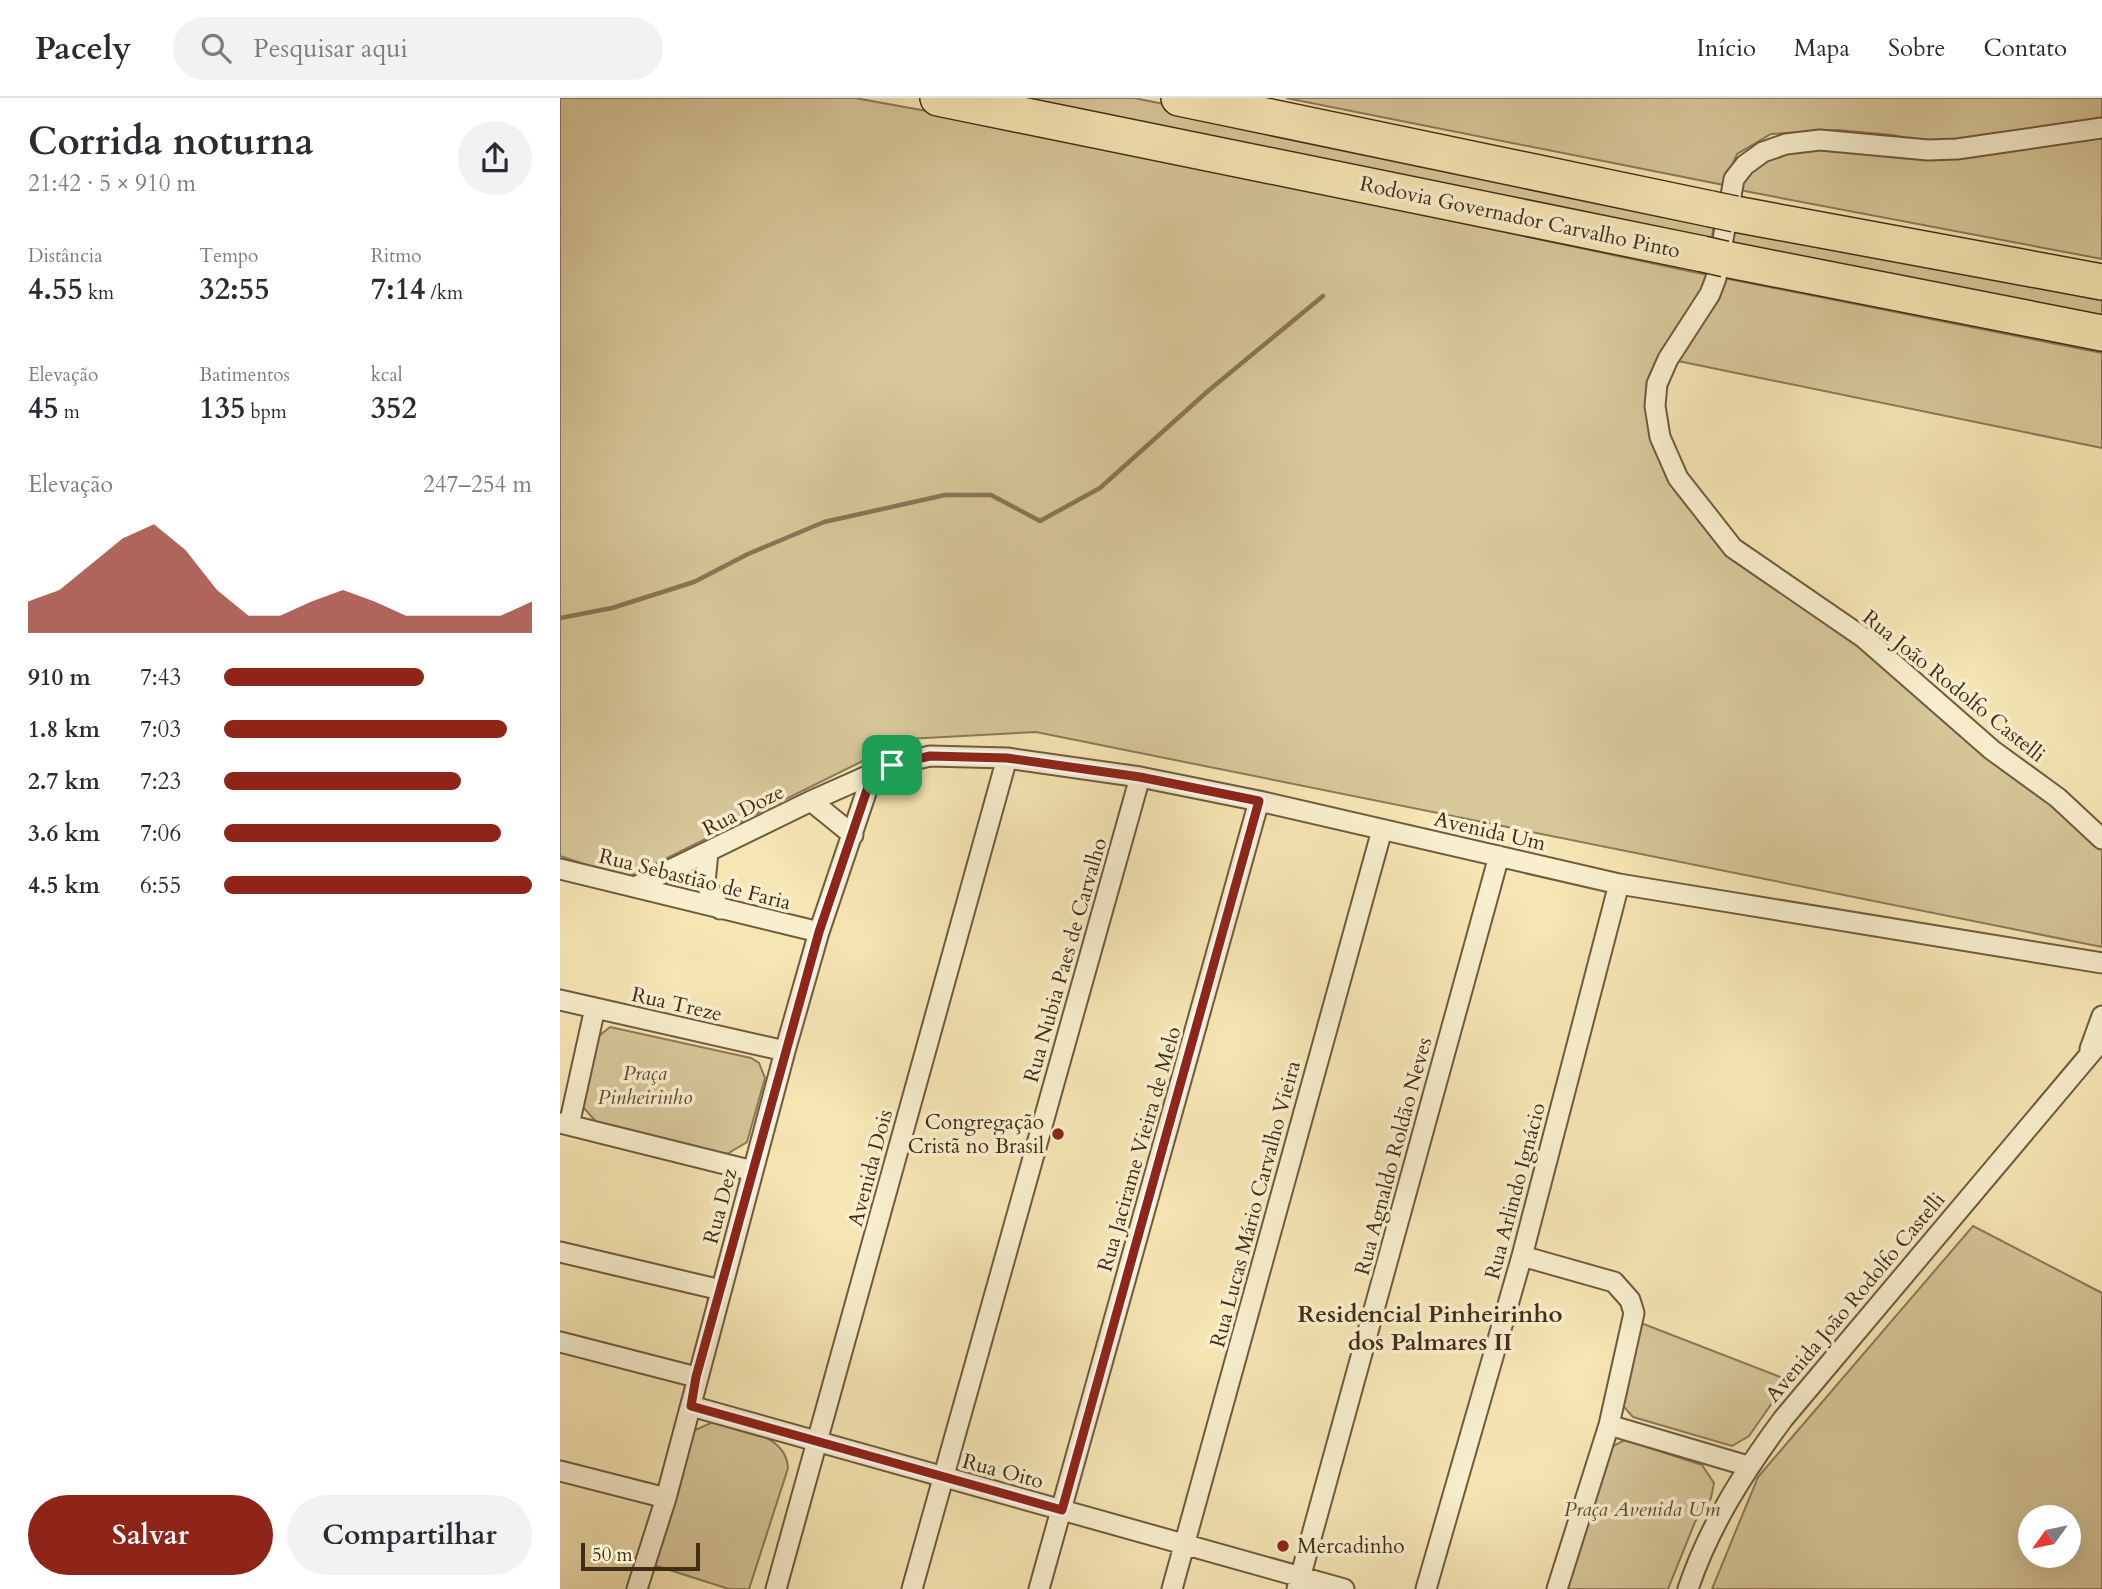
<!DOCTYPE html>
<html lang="pt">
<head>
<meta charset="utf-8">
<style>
  body { margin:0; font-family:Cardo,serif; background:#f2f2f3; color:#2b2b33; height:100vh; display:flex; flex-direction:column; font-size:26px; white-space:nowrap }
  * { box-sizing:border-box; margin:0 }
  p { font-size:23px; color:#7c7c81 }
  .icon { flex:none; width:38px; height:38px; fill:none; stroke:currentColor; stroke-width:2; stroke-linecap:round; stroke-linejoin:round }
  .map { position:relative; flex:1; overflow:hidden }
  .drawer { display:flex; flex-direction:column; background:#fff; width:560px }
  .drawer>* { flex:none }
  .needle { width:46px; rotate:237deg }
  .controls { position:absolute; left:1458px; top:1407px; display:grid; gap:14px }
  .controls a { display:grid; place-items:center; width:63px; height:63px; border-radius:50%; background:#fff; box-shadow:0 7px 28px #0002; font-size:35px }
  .scale { position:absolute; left:21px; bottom:18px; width:119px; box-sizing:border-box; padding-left:7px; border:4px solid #412d17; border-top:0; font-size:19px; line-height:24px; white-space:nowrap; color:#412d17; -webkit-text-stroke:5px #f9efce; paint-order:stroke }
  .pin { position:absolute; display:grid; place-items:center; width:60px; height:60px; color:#fff; margin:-30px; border-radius:14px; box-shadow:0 4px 10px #0006 }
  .round { display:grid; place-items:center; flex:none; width:74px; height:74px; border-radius:37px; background:#f2f2f3 }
  .head { display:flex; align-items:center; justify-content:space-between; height:119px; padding:0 28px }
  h1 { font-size:38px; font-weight:800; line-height:52px }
  .stats { display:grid; grid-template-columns:repeat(3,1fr); gap:10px; height:119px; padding:7px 28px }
  .stats div { display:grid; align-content:center }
  .stats b { font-size:30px; font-weight:800 }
  .stats small { font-size:19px; font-weight:400 }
  .stats p { font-size:19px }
  .chart { height:196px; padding:14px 28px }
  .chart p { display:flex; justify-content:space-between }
  .chart svg { width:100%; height:126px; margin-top:7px; fill:#8f2418; opacity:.7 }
  .action { display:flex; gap:14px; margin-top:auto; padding:14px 28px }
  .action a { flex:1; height:80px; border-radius:42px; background:#8f2418; color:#fff; font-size:28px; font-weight:800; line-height:80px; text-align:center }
  .action a+a { background:#f2f2f3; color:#2b2b33 }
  ul { padding:0 28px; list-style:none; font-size:23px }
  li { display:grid; grid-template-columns:112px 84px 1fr; align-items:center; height:52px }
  li i { height:18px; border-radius:9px; background:#8f2418 }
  header { display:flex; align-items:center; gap:42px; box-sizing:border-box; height:98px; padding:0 35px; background:#fff; border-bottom:2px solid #e1e1e2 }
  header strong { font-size:33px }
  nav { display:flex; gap:38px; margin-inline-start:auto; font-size:24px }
  .search { width:490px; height:63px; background:#f2f2f3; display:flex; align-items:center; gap:18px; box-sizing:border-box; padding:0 24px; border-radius:38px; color:#7c7c81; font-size:26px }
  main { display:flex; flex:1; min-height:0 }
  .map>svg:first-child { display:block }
  .green { fill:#d7c799; stroke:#8c7a58; stroke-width:2; fill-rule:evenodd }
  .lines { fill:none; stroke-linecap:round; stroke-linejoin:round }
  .stream { stroke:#887655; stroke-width:4.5 }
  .street-casing { stroke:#6e5b3e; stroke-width:23 }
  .highway-casing { stroke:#412d17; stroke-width:38 }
  .street { stroke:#f9efce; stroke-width:19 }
  .highway { stroke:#f6e6b4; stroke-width:35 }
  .highway-bridge-casing { stroke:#412d17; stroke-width:38; stroke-linecap:butt }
  .highway-bridge { stroke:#f6e6b4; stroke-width:35 }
  .route-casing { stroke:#fff; stroke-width:14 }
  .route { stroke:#8f2418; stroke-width:9 }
  .poi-dot { fill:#8f2418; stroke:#f9efce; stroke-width:2.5 }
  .labels { text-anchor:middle; stroke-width:7; stroke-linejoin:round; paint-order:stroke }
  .street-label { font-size:21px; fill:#412d17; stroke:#f9efce }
  .park-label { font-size:21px; font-style:italic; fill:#5f4c31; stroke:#f9efce }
  .poi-label { font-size:21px; fill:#412d17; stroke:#f9efce; text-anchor:end }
  .quarter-label { font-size:24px; font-weight:bold; fill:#412d17; stroke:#f9efce }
</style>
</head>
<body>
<header>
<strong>Pacely</strong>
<div class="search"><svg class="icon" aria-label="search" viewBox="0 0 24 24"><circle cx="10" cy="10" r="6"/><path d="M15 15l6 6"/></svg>Pesquisar aqui</div>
<nav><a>Início</a><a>Mapa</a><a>Sobre</a><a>Contato</a></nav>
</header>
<main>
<section class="drawer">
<div class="head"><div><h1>Corrida noturna</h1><p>21:42 · 5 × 910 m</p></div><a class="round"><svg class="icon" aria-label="share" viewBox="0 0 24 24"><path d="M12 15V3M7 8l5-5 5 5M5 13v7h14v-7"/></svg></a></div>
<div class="stats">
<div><p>Distância</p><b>4.55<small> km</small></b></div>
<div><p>Tempo</p><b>32:55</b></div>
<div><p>Ritmo</p><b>7:14<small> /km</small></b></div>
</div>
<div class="stats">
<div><p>Elevação</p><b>45<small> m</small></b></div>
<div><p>Batimentos</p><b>135<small> bpm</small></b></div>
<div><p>kcal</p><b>352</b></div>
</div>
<div class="chart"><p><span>Elevação</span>247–254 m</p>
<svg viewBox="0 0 160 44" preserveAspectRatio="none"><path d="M0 44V33L10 29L20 20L30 11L40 6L50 15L60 29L70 38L80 38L90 33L100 29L110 33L120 38L130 38L140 38L150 38L160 33V44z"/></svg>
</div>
<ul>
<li><b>910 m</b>7:43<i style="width:65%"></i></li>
<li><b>1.8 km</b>7:03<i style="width:92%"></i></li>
<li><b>2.7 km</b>7:23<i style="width:77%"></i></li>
<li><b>3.6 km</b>7:06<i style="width:90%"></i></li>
<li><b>4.5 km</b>6:55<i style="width:100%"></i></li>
</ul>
<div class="action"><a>Salvar</a><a>Compartilhar</a></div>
</section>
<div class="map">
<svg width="1542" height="1491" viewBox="0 0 1542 1491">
  <rect width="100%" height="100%" fill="#f6e6b4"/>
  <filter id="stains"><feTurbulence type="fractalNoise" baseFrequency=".00286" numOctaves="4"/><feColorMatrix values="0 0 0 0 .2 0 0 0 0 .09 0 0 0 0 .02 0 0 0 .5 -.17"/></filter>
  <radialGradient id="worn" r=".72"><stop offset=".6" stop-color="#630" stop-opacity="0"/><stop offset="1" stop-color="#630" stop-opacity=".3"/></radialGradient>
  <!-- green -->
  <path class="green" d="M0 0H295L433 25 1133 174 1542 255V350L1108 261 1095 308 1145 428 1274 521 1542 747V849L476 634 347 641 71 778 54 776 0 758Z
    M436 0H574L1155 117 1152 140 946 103Z
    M726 0H1542V30L1397 51 1333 37 1277 32 1211 36 1177 56 1164 87Z
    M1542 34V161L1179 92 1181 78 1227 49 1366 55Z
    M1176 122 1542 192V219L1171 145Z
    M50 929 191 960 199 965 205 980 187 1044 167 1056 40 1028 21 1007 35 941Z
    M1413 1128 1542 1195V1491H1152L1198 1379ZM1470 1419H1508V1458H1470Z
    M1081 1225 1228 1282 1189 1338 1172 1348 1073 1319 1063 1308Z
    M153 1324C180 1332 226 1335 228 1370L189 1491H169L94 1467 133 1333Z
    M1065 1342 1142 1367 1154 1385 1151 1400 1135 1424 1108 1491H1003L1047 1351Z"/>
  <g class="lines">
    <!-- stream -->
    <path class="stream" d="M0 520 52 510 134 484 188 456 264 424 385 397H431L480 423 540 390 648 293 763 198"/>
    <!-- street casing -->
    <g class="street-casing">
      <path id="street" d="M1542 30 1397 51 1368 52 1260 42 1226 46 1203 54 1185 67 1174 81 1156 180 1150 196 1108 261 1097 286 1095 308 1100 339 1118 380 1173 450 1304 540 1432 652 1498 700 1542 741
        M251 703 293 737
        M148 754 145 784 160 811
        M0 771 259 834
        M75 789 251 703 332 667 370 658 447 660 580 679 699 703 1059 786 1542 865
        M0 902 225 953
        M1530 951 1542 918
        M0 1025 193 1073
        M9 1027 35 910
        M0 1154 161 1192
        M962 1158 1054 1184 1070 1202 1074 1215 1049 1327 997 1491
        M0 1244 136 1279
        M131 1308 784 1491
        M1049 1327 1188 1368
        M0 1373 106 1400
        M77 1491 106 1400 225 953 259 834 312 677
        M216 1491 447 660
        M352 1491 580 679
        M479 1491 699 703
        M612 1491 822 732
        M737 1491 939 758
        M866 1491 962 1158 1059 786
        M1128 1491C1149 1428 1184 1374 1223 1321L1542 942"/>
    </g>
    <!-- highway casing -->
    <g class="highway-casing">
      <path id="highway" d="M378 0 1143 156
        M619 0 1151 111
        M1175 116 1542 184
        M1165 161 1542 235"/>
    </g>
    <!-- street -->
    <use href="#street" class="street"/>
    <!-- highway -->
    <use href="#highway" class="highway"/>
    <!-- highway-bridge casing -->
    <g class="highway-bridge-casing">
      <path id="highway-bridge" d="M1151 111 1175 116
        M1143 156 1165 161"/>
    </g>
    <!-- highway-bridge -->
    <use href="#highway-bridge" class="highway-bridge"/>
  </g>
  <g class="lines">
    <!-- route casing -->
    <g class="route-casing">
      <path id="route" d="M370 658 447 660 580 679 699 703 502 1412 131 1308 136 1279 259 834 312 677 332 667Z"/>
    </g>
    <!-- route -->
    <use href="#route" class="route"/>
  </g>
  <!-- markers -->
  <g class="poi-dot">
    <circle cx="498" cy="1036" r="7"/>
    <circle cx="723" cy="1448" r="7"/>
  </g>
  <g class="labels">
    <!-- street labels -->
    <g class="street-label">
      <text transform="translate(960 119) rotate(12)" y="7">Rodovia Governador Carvalho Pinto</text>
      <text transform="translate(1394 588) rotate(39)" y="7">Rua João Rodolfo Castelli</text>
      <text transform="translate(183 712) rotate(-27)" y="7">Rua Doze</text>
      <text transform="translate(930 733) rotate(13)" y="7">Avenida Um</text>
      <text transform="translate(135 781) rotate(14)" y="7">Rua Sebastião de Faria</text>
      <text transform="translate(505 862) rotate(-74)" y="7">Rua Nubia Paes de Carvalho</text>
      <text transform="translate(117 906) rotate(13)" y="7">Rua Treze</text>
      <text transform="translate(579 1051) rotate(-74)" y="7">Rua Jacirame Vieira de Melo</text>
      <text transform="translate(833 1058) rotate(-75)" y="7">Rua Agnaldo Roldão Neves</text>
      <text transform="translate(310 1070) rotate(-75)" y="7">Avenida Dois</text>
      <text transform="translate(955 1093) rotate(-75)" y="7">Rua Arlindo Ignácio</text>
      <text transform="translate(695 1106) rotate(-75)" y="7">Rua Lucas Mário Carvalho Vieira</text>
      <text transform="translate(160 1108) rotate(-75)" y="7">Rua Dez</text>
      <text transform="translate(1295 1199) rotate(-50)" y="7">Avenida João Rodolfo Castelli</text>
      <text transform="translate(443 1373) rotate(15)" y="7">Rua Oito</text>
    </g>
    <!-- park labels -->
    <g class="park-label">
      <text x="85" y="982">Praça<tspan x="85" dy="24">Pinheirinho</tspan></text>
      <text x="1082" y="1418">Praça Avenida Um</text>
    </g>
    <!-- poi labels -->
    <g class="poi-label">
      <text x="484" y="1031">Congregação<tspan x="484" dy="24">Cristã no Brasil</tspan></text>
      <text x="737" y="1455" text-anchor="start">Mercadinho</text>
    </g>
    <!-- quarter labels -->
    <g class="quarter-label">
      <text x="870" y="1224">Residencial Pinheirinho<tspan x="870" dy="28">dos Palmares II</tspan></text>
    </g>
  </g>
  <rect width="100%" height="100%" filter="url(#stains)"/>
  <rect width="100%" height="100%" fill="url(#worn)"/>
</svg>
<div class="controls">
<a><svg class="needle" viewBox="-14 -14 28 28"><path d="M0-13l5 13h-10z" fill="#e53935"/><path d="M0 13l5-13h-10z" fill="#7c7c81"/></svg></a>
</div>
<div class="scale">50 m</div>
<div class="pin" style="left:332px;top:667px;background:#1e9e55"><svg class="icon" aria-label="arrive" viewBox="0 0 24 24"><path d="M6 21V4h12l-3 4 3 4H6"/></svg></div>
</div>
</main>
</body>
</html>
